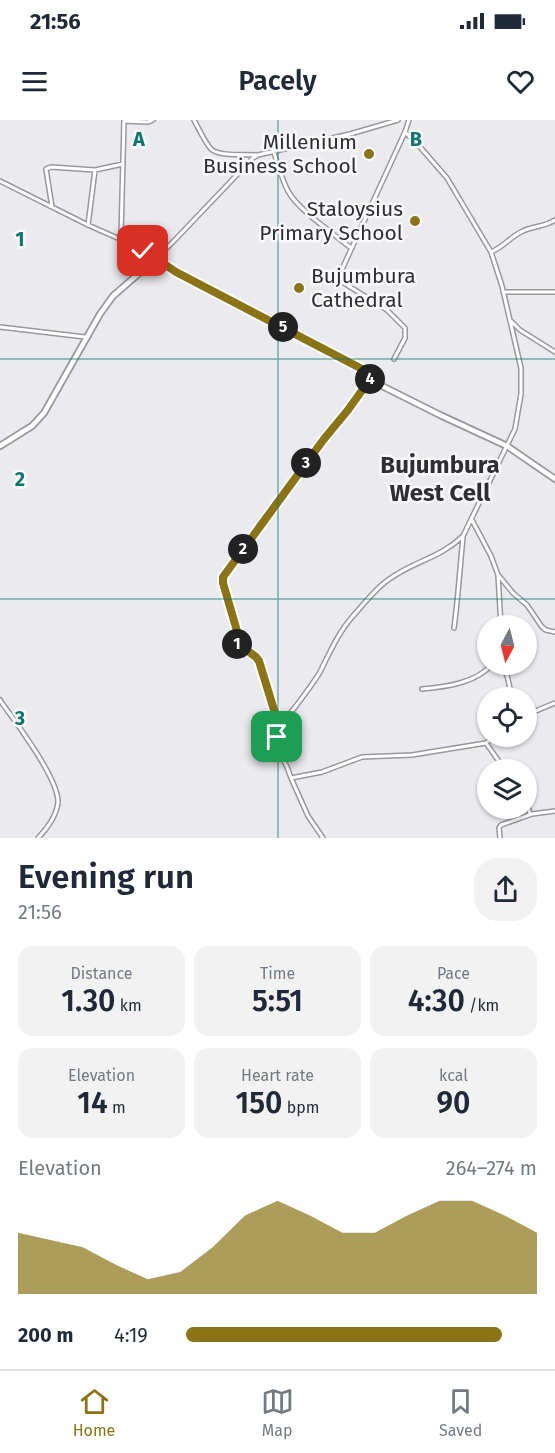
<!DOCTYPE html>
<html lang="en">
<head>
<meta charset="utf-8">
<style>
  body { margin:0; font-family:"Fira Sans",sans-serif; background:#f2f2f3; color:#1f2937; height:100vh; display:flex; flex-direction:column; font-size:22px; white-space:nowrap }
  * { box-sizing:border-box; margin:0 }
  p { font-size:20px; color:#747a83 }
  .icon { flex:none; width:33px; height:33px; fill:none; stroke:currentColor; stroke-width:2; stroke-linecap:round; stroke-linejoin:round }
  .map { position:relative; height:718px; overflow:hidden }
  .drawer { display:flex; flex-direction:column; background:#fff; flex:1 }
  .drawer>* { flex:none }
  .needle { width:39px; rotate:187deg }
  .fabs { position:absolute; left:477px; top:495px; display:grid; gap:12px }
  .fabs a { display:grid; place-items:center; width:60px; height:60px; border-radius:50%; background:#fff; box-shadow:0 2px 4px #0004; font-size:30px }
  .pin { position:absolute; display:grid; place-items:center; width:51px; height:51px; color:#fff; margin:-26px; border-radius:12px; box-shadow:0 3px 9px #0006 }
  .km { position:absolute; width:30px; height:30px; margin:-15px; border-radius:50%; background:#222; color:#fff; font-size:16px; line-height:30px; text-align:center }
  .round { display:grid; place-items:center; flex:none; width:63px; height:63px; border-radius:24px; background:#f2f2f3 }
  .overview { display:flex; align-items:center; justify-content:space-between; height:102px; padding:0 18px }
  h1 { font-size:33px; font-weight:600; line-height:45px }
  .figures { display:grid; grid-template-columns:repeat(3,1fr); gap:9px; height:102px; padding:6px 18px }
  .figures div { display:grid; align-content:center; border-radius:15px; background:#f2f2f3; text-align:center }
  .figures b { font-size:30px; font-weight:600 }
  .figures small { font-size:16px; font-weight:400 }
  .figures p { font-size:16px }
  .chart { height:168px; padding:12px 18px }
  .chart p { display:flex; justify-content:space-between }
  .chart svg { width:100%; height:108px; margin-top:6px; fill:#8b7417; opacity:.7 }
  ul { padding:0 18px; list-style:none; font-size:20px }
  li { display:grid; grid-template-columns:96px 72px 1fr; align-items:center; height:45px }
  li i { height:15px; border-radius:8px; background:#8b7417 }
  .status { display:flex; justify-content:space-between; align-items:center; height:42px; padding:0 30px; background:#fff; direction:ltr }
  .status svg { height:16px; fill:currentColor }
  header { display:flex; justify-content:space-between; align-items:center; height:78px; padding:0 18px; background:#fff; font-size:27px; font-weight:600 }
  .tabs { display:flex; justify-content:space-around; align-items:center; height:84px; border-top:2px solid #e0e1e3; background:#fff; font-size:16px; color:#747a83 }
  .tabs a { display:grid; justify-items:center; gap:3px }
  .tabs .selected { color:#8b7417 }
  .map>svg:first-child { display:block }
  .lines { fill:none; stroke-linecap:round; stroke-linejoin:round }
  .street-casing { stroke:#99999d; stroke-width:6 }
  .secondary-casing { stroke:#99999d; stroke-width:8 }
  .street { stroke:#fff; stroke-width:3 }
  .secondary { stroke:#fff; stroke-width:4.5 }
  .route-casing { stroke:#fff; stroke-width:12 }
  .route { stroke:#8b7417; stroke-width:8 }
  .grid { fill:none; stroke:#0f766e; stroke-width:1.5; stroke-opacity:0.55 }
  .poi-dot { fill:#8b7417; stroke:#f8f9fd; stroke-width:2 }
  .labels { text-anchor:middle; stroke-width:5; stroke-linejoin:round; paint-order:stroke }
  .poi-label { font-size:21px; fill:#2f2f31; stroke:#f8f9fd; text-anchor:end }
  .quarter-label { font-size:24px; font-weight:bold; fill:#2f2f31; stroke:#f8f9fd }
  .grid-label { font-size:20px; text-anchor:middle; font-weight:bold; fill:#0f766e; stroke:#f8f9fd; stroke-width:5; stroke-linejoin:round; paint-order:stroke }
</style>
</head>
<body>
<div class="status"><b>21:56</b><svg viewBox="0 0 49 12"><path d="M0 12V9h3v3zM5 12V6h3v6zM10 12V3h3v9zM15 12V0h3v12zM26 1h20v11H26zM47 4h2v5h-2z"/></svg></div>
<header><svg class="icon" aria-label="menu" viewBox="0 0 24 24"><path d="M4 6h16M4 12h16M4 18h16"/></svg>Pacely<svg class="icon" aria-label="heart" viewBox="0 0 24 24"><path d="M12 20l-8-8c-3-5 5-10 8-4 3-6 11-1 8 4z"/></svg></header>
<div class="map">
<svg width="555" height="718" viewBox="0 0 555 718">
  <rect width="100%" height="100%" fill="#ebebef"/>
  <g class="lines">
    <!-- street casing -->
    <g class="street-casing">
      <path id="street" d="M194 0C199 9 204 21 211 29 220 37 246 34 258 35
        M273 30C278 43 281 58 288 71 298 90 333 113 351 128
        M0 61 88 105 122 120
        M52 87 46 49 51 47 95 50 123 44
        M88 105 95 50
        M491 132C504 127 511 116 523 111 533 106 545 107 555 100
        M151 137C141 130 126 127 121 116L124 1 148 2 153 0
        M157 137 171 124 253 38 258 35 350 14 398 0
        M503 172H555
        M511 201 520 210 555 232
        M0 207 85 217
        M394 239 405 218V208L387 190 339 160 338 158 405 12 409 0
        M472 400 491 436 498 455 501 506
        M499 456 513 473 527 485 542 507 546 510 555 512
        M454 508C458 478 460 448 463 417
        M499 544 507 555 512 578
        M422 569C445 567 477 563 492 544
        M0 580C15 602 58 657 58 682 57 695 47 709 38 718
        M526 595 555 583
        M277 605 278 603 259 541 256 537 234 521 237 511 223 463V457L324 319 348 290 372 257
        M486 623 505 650
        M291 658 322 652 362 637 412 635 486 623 494 616
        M526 679 530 694H532
        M323 718 308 696 291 658 287 647 279 631 277 605C285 601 290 593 296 586 304 575 313 564 320 552 330 532 338 513 353 496 364 484 375 469 388 460 413 441 439 439 463 416L515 309 521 274V248L502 166 491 132 447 58 420 27 405 12
        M500 718 499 708 501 705 532 694 555 691"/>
    </g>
    <!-- secondary casing -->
    <g class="secondary-casing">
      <path id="secondary" d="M150 140a4 4 0 1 1 8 0a4 4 0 1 1-8 0Z
        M158 140 176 152 364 250C370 255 378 263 384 267L440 295 507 326 555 359
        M0 326 32 306 44 293 100 194 113 176 151 143"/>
    </g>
    <!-- street -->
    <use href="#street" class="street"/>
    <!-- secondary -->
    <use href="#secondary" class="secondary"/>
  </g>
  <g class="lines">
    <!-- route casing -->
    <g class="route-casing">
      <path id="route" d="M143 131 152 137H157L158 140 176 152 364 250 373 255 348 290 324 319 223 457V463L237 511 234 521 256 537 259 541 278 603 277 617"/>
    </g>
    <!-- route -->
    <use href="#route" class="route"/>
  </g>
  <!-- grid -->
  <path class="grid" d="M278 0V718M0 239H555M0 479H555"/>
  <!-- markers -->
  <g class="poi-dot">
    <circle cx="369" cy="34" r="6"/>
    <circle cx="415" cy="101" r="6"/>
    <circle cx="299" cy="168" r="6"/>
  </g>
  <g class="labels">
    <!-- poi labels -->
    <g class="poi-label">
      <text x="357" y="29">Millenium<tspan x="357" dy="24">Business School</tspan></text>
      <text x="403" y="96">Staloysius<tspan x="403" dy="24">Primary School</tspan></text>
      <text x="311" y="163" text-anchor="start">Bujumbura<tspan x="311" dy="24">Cathedral</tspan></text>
    </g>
    <!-- quarter labels -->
    <g class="quarter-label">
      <text x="440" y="353">Bujumbura<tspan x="440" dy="28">West Cell</tspan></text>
    </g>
  </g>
  <g class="grid-label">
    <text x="139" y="26">A</text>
    <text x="416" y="26">B</text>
    <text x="20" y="126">1</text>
    <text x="20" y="366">2</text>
    <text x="20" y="605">3</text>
  </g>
</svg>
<div class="fabs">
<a><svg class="needle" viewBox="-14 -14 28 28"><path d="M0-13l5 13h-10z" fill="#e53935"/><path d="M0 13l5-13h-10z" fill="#747a83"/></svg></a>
<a><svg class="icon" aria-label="locate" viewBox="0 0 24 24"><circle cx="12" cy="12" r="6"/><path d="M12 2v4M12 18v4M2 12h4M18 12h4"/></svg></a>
<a><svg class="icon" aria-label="layers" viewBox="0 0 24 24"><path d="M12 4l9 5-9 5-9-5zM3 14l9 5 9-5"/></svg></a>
</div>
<div class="pin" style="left:277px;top:617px;background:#1e9e55"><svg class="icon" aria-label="arrive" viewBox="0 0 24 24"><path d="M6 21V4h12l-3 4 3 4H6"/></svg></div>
<div class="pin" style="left:143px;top:131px;background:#d93025"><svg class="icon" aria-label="check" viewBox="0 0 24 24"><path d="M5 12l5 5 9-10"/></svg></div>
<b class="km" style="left:237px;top:524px">1</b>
<b class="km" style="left:243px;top:429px">2</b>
<b class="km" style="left:306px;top:343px">3</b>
<b class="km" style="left:370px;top:259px">4</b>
<b class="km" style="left:283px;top:207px">5</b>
</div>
<section class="drawer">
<div class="overview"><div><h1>Evening run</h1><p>21:56</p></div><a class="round"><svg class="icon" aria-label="share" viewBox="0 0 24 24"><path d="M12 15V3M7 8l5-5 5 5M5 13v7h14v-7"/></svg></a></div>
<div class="figures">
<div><p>Distance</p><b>1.30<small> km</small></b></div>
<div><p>Time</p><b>5:51</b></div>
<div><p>Pace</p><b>4:30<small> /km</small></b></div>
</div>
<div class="figures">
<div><p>Elevation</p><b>14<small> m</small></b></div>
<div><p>Heart rate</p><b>150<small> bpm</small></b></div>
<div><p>kcal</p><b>90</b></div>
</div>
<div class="chart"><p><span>Elevation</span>264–274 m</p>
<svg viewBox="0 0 160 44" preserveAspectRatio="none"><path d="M0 44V19L10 22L20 25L30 32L40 38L50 35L60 25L70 12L80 6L90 12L100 19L110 19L120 12L130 6L140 6L150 12L160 19V44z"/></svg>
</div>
<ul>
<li><b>200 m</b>4:19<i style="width:90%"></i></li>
</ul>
</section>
<nav class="tabs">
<a class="selected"><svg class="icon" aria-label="home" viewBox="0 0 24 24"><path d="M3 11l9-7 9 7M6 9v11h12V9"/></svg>Home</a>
<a><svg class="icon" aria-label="map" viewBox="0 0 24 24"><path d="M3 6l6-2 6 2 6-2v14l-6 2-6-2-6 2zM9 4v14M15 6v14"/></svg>Map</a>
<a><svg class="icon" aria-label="saved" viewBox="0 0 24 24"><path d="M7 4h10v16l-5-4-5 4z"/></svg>Saved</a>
</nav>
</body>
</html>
